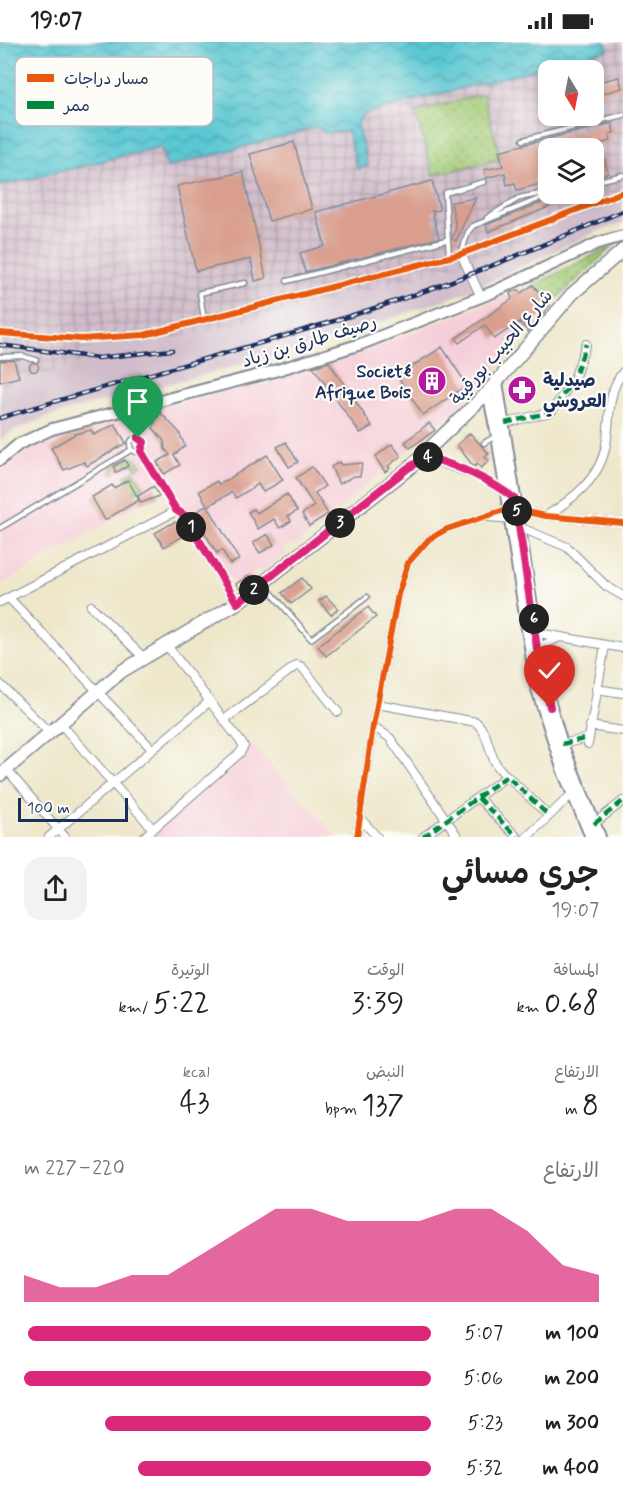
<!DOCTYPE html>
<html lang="ar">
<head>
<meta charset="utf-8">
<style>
  body { margin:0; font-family:Mynerve,"Playpen Sans Arabic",sans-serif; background:#f2f2f2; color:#222; direction:rtl; height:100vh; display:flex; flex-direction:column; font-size:22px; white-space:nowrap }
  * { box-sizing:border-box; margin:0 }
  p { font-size:20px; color:#767676 }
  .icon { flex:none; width:33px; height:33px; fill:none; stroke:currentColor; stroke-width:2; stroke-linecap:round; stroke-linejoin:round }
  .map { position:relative; height:795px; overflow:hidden; direction:ltr }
  .drawer { display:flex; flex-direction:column; background:#fff; flex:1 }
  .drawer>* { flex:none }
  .needle { width:39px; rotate:170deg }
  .controls { position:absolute; left:538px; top:18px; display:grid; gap:12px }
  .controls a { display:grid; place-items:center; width:66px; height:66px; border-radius:12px; background:#fff; box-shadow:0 3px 9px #0003; font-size:30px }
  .scale { position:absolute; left:18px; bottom:15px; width:110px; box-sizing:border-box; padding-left:6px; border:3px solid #1b2f5e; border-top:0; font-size:16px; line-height:21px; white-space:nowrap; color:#1b2f5e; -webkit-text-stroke:4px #fdfcf7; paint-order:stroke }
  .pin { position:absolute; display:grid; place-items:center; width:51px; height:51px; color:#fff; margin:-62px -26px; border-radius:50% 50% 50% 0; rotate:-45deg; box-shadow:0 0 6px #0007 }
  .pin .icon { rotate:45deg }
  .km { position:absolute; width:30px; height:30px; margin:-15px; border-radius:50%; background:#222; color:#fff; font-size:16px; line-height:30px; text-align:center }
  .round { display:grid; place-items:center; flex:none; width:63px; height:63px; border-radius:18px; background:#f2f2f2 }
  .summary { display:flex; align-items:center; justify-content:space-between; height:102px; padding:0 24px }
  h1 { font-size:33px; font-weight:600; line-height:45px }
  .figures { display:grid; grid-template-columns:repeat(3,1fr); gap:9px; height:102px; padding:6px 24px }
  .figures div { display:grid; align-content:center }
  .figures b { font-size:30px; font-weight:600 }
  .figures small { font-size:16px; font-weight:400 }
  .figures p { font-size:16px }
  .chart { height:168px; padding:12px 24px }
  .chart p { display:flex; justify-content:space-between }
  .chart svg { width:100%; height:108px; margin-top:6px; fill:#db2777; opacity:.7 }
  ul { padding:0 24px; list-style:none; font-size:20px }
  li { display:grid; grid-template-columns:96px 72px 1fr; align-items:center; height:45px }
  li i { height:15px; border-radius:8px; background:#db2777 }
  .status { display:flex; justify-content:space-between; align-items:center; height:42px; padding:0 30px; background:#fff; direction:ltr }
  .status svg { height:16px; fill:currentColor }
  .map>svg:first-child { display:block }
  .built { fill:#f5cfd9 }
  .industrial { fill:url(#industrial-grid); fill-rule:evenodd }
  .railway { fill:#d1bdcb }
  .grass { fill:url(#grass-dots); stroke:#5f7c6a; stroke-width:1.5 }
  .water { fill:url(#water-waves); stroke:#3a7b98; stroke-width:1.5 }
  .building { fill:#d99e8d }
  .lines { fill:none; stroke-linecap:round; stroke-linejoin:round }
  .service-casing { stroke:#848b94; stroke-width:7 }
  .minor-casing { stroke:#848b94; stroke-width:10 }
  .secondary-casing { stroke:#848b94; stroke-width:14 }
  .primary-casing { stroke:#848b94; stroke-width:15 }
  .service { stroke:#fff; stroke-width:4 }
  .minor { stroke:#fff; stroke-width:8 }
  .secondary { stroke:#fff; stroke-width:10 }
  .primary { stroke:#fff; stroke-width:12 }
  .rail-casing { stroke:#1b2f5e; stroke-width:4.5 }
  .rail { stroke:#fdfcf7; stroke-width:2; stroke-dasharray:7; stroke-linecap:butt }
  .quiet { stroke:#00873e; stroke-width:4.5; stroke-dasharray:9 4.5; stroke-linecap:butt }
  .cycleway-casing { stroke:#fdfcf7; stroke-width:10 }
  .cycleway { stroke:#e8590c; stroke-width:6 }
  .route-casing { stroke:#fff; stroke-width:12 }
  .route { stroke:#db2777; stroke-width:8 }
  .labels { text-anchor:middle; stroke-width:4.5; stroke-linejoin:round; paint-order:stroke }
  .street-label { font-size:18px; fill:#1b2f5e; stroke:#fdfcf7 }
  .poi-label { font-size:18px; font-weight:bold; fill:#1b2f5e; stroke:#fdfcf7; text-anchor:end }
  .key { fill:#fdfcf7; stroke:#b9bec9; stroke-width:1.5 }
  .key-label { font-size:16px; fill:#1b2f5e }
</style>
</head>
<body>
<div class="status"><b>19:07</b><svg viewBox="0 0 49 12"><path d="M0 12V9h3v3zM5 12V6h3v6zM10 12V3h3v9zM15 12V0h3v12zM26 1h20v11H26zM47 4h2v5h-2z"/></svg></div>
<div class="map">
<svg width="623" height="795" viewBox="0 0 623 795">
  <defs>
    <pattern id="industrial-grid" width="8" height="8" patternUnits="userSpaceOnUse" patternTransform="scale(1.5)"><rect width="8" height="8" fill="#d1bdcb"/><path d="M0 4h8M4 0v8" fill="none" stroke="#a99aa8"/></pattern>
    <pattern id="grass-dots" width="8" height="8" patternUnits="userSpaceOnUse" patternTransform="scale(1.5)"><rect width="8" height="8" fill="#a3ca75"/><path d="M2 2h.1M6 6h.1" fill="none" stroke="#84a463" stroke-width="1.8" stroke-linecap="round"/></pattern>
    <pattern id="water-waves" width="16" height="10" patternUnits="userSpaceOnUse" patternTransform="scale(1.5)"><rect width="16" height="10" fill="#5ac7d2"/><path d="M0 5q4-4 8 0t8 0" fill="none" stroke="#4aa2ae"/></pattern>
  </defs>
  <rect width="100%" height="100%" fill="#fdfcf7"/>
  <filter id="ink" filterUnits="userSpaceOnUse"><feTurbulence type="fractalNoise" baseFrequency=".0167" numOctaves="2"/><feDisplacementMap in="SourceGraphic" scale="12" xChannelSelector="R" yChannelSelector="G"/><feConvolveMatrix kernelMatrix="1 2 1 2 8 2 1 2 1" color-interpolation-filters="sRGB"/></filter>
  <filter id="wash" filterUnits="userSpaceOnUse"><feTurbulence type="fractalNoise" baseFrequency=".008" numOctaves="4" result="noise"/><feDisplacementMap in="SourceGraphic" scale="24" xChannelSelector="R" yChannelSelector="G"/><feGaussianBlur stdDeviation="1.35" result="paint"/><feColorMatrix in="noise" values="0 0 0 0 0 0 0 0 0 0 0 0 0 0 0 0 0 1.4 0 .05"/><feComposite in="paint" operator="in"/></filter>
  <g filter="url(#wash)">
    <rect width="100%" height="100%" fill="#eee7ca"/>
    <!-- built -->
    <path class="built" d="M533 243 550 263 484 342 296 504 291 502 284 506 286 512 262 530 257 528 250 531 253 538 240 547 238 548 179 455 176 456 165 439 156 444 157 454 146 458 0 543V430L26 408 66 391 258 340 263 344 269 342V337L402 295Z
      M251 702 337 795H154L150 792Z"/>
    <!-- industrial -->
    <path class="industrial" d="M606 0H623V151L521 199 443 228 216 288 163 299 89 306 92 319 0 345V144L161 105 166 124 318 85 326 91 347 89 358 126 368 123 357 82 364 72 608 8ZM549 28H594V74H549ZM549 106H594V152H549Z"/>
    <!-- railway -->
    <path class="railway" d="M623 151V181L598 189 467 250 307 305 53 373 17 387 0 398V345L92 319 88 306 163 299 216 288 443 228 521 199Z"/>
    <!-- grass -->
    <path class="grass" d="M483 52 501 117 433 133 416 70Z
      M614 203 550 263 533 243Z
      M128 415 136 417 142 423 136 427 133 421 128 424 125 418 114 424 115 431H112L111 424Z
      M134 429 144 445 135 451 125 434Z"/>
    <!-- water -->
    <path class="water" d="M0 0H606L608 8 364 72 357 82 368 124 358 127 347 89 326 91 318 85 167 125 161 105 0 144Z"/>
    <g id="blocks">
      <!-- building -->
      <path class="building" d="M619 35 622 46 594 54V41Z
        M612 81 614 91 609 92 611 99 582 106H549V115L544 116 549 140 517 148 515 141 507 143 505 131 486 136 484 128 503 124 499 109Z
        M294 100 312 167 269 179 250 112Z
        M604 116 608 131 594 135V119Z
        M243 130 266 236 255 239 251 217 196 229 177 144Z
        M432 139 440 168 432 169 439 196 305 230 300 211 325 204 316 170Z
        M476 156 465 179 456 199 452 197 456 186 451 160Z
        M546 159 549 165 488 190 486 183Z
        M533 243 550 263 528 290 520 280 494 297 485 283 459 301 456 296 512 257 510 251 519 248 521 251Z
        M442 305 467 343 423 373 397 334Z
        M14 318 19 335 0 340V319Z
        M329 320 372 384 360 391 313 325Z
        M29.5 325a4.5 4.5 0 1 1 9 0a4.5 4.5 0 1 1-9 0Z
        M159 369 179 390 185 404 174 413 180 423 164 432 157 420 170 413 165 407 164 399 153 386 155 382 153 370Z
        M429 381 435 388 410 406 405 400Z
        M115 382 126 401 87 424 84 420 64 428 51 406 75 392 91 388 94 393Z
        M470 391 489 412 485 415 489 419 481 426 477 422 474 425 457 403Z
        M286 400 298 420 289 425 277 405Z
        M392 402 401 414 388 424 390 426 385 430 375 415Z
        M267 413 283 438 263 450 258 442 236 456 232 450 208 464 239 518 230 522 222 508 217 511 193 472 207 463 199 449 217 439 219 443Z
        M125 418 128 424 115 431 114 424Z
        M339 420 341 423 362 421 360 434H354L339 442 331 425Z
        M312 425 325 444 315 451 328 472 309 484 302 472 314 464 296 436Z
        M128 438 139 458 105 478 92 455 112 443 114 446Z
        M154 444 159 454 141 461 138 454Z
        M287 452 297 469 288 474 291 479 280 486 274 477 258 487 248 470 254 467 257 471Z
        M174 480 178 481 185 493 164 505 155 491Z
        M267 492 274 503 260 511 253 501Z
        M249 533 253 538 240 547 236 542Z
        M302 536 311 547 291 562 282 551Z
        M326 554 338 567 331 573 319 559Z
        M368 565 376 575 326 614 318 604Z"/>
    </g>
  </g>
  <g filter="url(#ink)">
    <use href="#blocks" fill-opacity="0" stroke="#848b94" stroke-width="1.5"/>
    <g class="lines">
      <!-- service casing -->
      <g class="service-casing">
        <path id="service" d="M523 98 623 73
          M594 140 623 133
          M487 176 519 156 549 150
          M461 212 468 190 473 184 551 152
          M449 214 445 151 484 140
          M287 239 446 198
          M204 278 200 251 245 241
          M0 315 22 314 36 318
          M130 403a7 7 0 1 1 14 0a7 7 0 1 1-14 0Z
          M484 401 496 394
          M141 409 176 468
          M0 486 131 408
          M265 543 311 597 367 555"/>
      </g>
      <!-- minor casing -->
      <g class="minor-casing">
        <path id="minor" d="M461 212 481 255
          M0 291 81 297 144 293 461 212 623 150
          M505 381 551 370 574 337 586 302
          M421 413 480 435 508 452
          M546 474C573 457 601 436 606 402 611 377 606 351 623 330
          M488 475 513 477
          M519 485 567 505 606 544 623 554
          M9 556 152 707
          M0 560 176 469 184 473 237 561
          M91 564 143 615
          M533 590 623 606
          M535 607 558 596
          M0 642 50 691
          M596 647 623 651
          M377 662 476 680C493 696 486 718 507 734
          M224 678 297 623 302 625 338 670
          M61 682 153 787
          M373 684 390 696 458 795
          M590 684 623 689
          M562 702 588 696
          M588 702 605 603
          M7 728 65 795
          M478 756 517 795
          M360 776 377 795
          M591 784 623 759
          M49 795 210 659
          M144 795 240 711 244 704 165 601
          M357 795 373 684 398 552 408 521 429 497 447 487 501 469 517 468 546 474 623 481
          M423 795 507 734 549 774
          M527 795 572 752"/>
      </g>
      <!-- secondary casing -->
      <g class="secondary-casing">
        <path id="secondary" d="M497 340 544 642 562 702 600 795
          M488 350 497 394 536 644 563 729 591 795
          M0 418 19 402 52 387 271 330 361 302 493 250 598 201 623 194"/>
      </g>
      <!-- primary casing -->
      <g class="primary-casing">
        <path id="primary" d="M0 733 122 629 237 561 408 427 488 350 572 252 623 208"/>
      </g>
      <!-- service -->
      <use href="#service" class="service"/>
      <!-- minor -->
      <use href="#minor" class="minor"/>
      <!-- secondary -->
      <use href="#secondary" class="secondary"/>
      <!-- primary -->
      <use href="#primary" class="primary"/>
      <!-- rail casing -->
      <g class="rail-casing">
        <path id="rail" d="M0 303 98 316 172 308
          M0 376C128 336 259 305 387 262 467 236 545 202 623 169"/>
      </g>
      <!-- rail -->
      <use href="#rail" class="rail"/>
      <!-- quiet -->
      <path class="quiet" d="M505 381 551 370 574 337 586 302
        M562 702 588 696
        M478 756 517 795
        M594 782 623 759
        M423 795 507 734 549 774"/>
      <!-- cycleway casing -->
      <g class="cycleway-casing">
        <path id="cycleway" d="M0 291 81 297 144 293 461 212 623 150
          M357 795 373 684 398 552 408 521 429 497 447 487 501 469 517 468 546 474 623 481"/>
      </g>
      <!-- cycleway -->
      <use href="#cycleway" class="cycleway"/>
    </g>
  </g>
  <g class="lines" filter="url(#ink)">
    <!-- route casing -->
    <g class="route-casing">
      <path id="route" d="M138 396 144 400 141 409 176 468 184 473 237 561 408 426 427 415C459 424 489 437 515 457L537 606 550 665"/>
    </g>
    <!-- route -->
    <use href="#route" class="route"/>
  </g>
  <!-- icons -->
  <defs>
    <g id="building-disc" transform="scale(1.5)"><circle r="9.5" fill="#b5179e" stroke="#fdfcf7"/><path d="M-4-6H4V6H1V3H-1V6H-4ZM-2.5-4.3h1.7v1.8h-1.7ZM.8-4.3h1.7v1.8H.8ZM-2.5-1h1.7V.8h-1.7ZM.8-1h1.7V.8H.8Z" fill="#fff"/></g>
    <g id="pharmacy-disc" transform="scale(1.5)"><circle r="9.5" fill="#b5179e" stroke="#fdfcf7"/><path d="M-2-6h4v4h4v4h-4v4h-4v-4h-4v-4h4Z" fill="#fff"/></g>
  </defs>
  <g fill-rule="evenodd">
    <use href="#building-disc" x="432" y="339"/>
    <use href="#pharmacy-disc" x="522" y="348"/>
  </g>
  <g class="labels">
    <!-- street labels -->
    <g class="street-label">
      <text transform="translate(309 299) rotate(-17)" y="6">رصيف طارق بن زياد</text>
      <text transform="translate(501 305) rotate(-49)" y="6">شارع الحبيب بورقيبة</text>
    </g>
    <!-- poi labels -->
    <g class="poi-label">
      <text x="411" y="335">Societé<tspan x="411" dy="21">Afrique Bois</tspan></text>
      <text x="543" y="344" text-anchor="start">صيدلية<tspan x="543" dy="21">العروسي</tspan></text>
    </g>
  </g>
  <!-- legend -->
  <rect x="15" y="15" width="198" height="69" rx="9" class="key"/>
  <rect x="27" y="32" width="27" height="8" fill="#e8590c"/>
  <rect x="27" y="59" width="27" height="8" fill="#00873e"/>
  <g class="key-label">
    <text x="64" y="42">مسار دراجات</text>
    <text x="64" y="69">ممر</text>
  </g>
</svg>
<div class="controls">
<a><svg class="needle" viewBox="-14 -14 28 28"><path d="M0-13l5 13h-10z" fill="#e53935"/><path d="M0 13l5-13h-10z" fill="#767676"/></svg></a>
<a><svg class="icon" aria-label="layers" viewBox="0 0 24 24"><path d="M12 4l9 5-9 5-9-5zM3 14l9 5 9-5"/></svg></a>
</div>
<div class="scale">100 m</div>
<div class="pin" style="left:138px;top:396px;background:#1e9e55"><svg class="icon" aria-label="arrive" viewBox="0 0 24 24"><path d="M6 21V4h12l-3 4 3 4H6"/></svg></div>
<div class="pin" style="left:550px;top:665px;background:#d93025"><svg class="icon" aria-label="check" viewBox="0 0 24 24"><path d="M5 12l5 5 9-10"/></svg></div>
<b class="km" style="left:191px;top:485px">1</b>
<b class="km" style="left:254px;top:548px">2</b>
<b class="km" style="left:340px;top:481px">3</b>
<b class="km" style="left:428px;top:415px">4</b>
<b class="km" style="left:517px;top:469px">5</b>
<b class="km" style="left:534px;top:577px">6</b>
</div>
<section class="drawer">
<div class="summary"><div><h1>جري مسائي</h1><p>19:07</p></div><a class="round"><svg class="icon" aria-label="share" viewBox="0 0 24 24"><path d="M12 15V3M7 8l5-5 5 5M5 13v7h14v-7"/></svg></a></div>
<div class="figures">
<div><p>المسافة</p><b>0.68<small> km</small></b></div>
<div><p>الوقت</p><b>3:39</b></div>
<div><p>الوتيرة</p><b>5:22<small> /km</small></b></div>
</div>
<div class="figures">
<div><p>الارتفاع</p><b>8<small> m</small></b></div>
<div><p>النبض</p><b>137<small> bpm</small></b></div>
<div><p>kcal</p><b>43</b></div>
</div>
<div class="chart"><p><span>الارتفاع</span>220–227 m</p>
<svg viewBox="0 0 160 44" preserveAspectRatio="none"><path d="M0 44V33L10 38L20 38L30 33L40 33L50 24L60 15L70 6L80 6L90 11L100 11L110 11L120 6L130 6L140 15L150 29L160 33V44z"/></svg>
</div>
<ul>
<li><b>100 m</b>5:07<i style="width:99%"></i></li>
<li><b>200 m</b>5:06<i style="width:100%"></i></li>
<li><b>300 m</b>5:23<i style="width:80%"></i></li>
<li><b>400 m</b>5:32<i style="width:72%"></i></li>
</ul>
</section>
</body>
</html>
